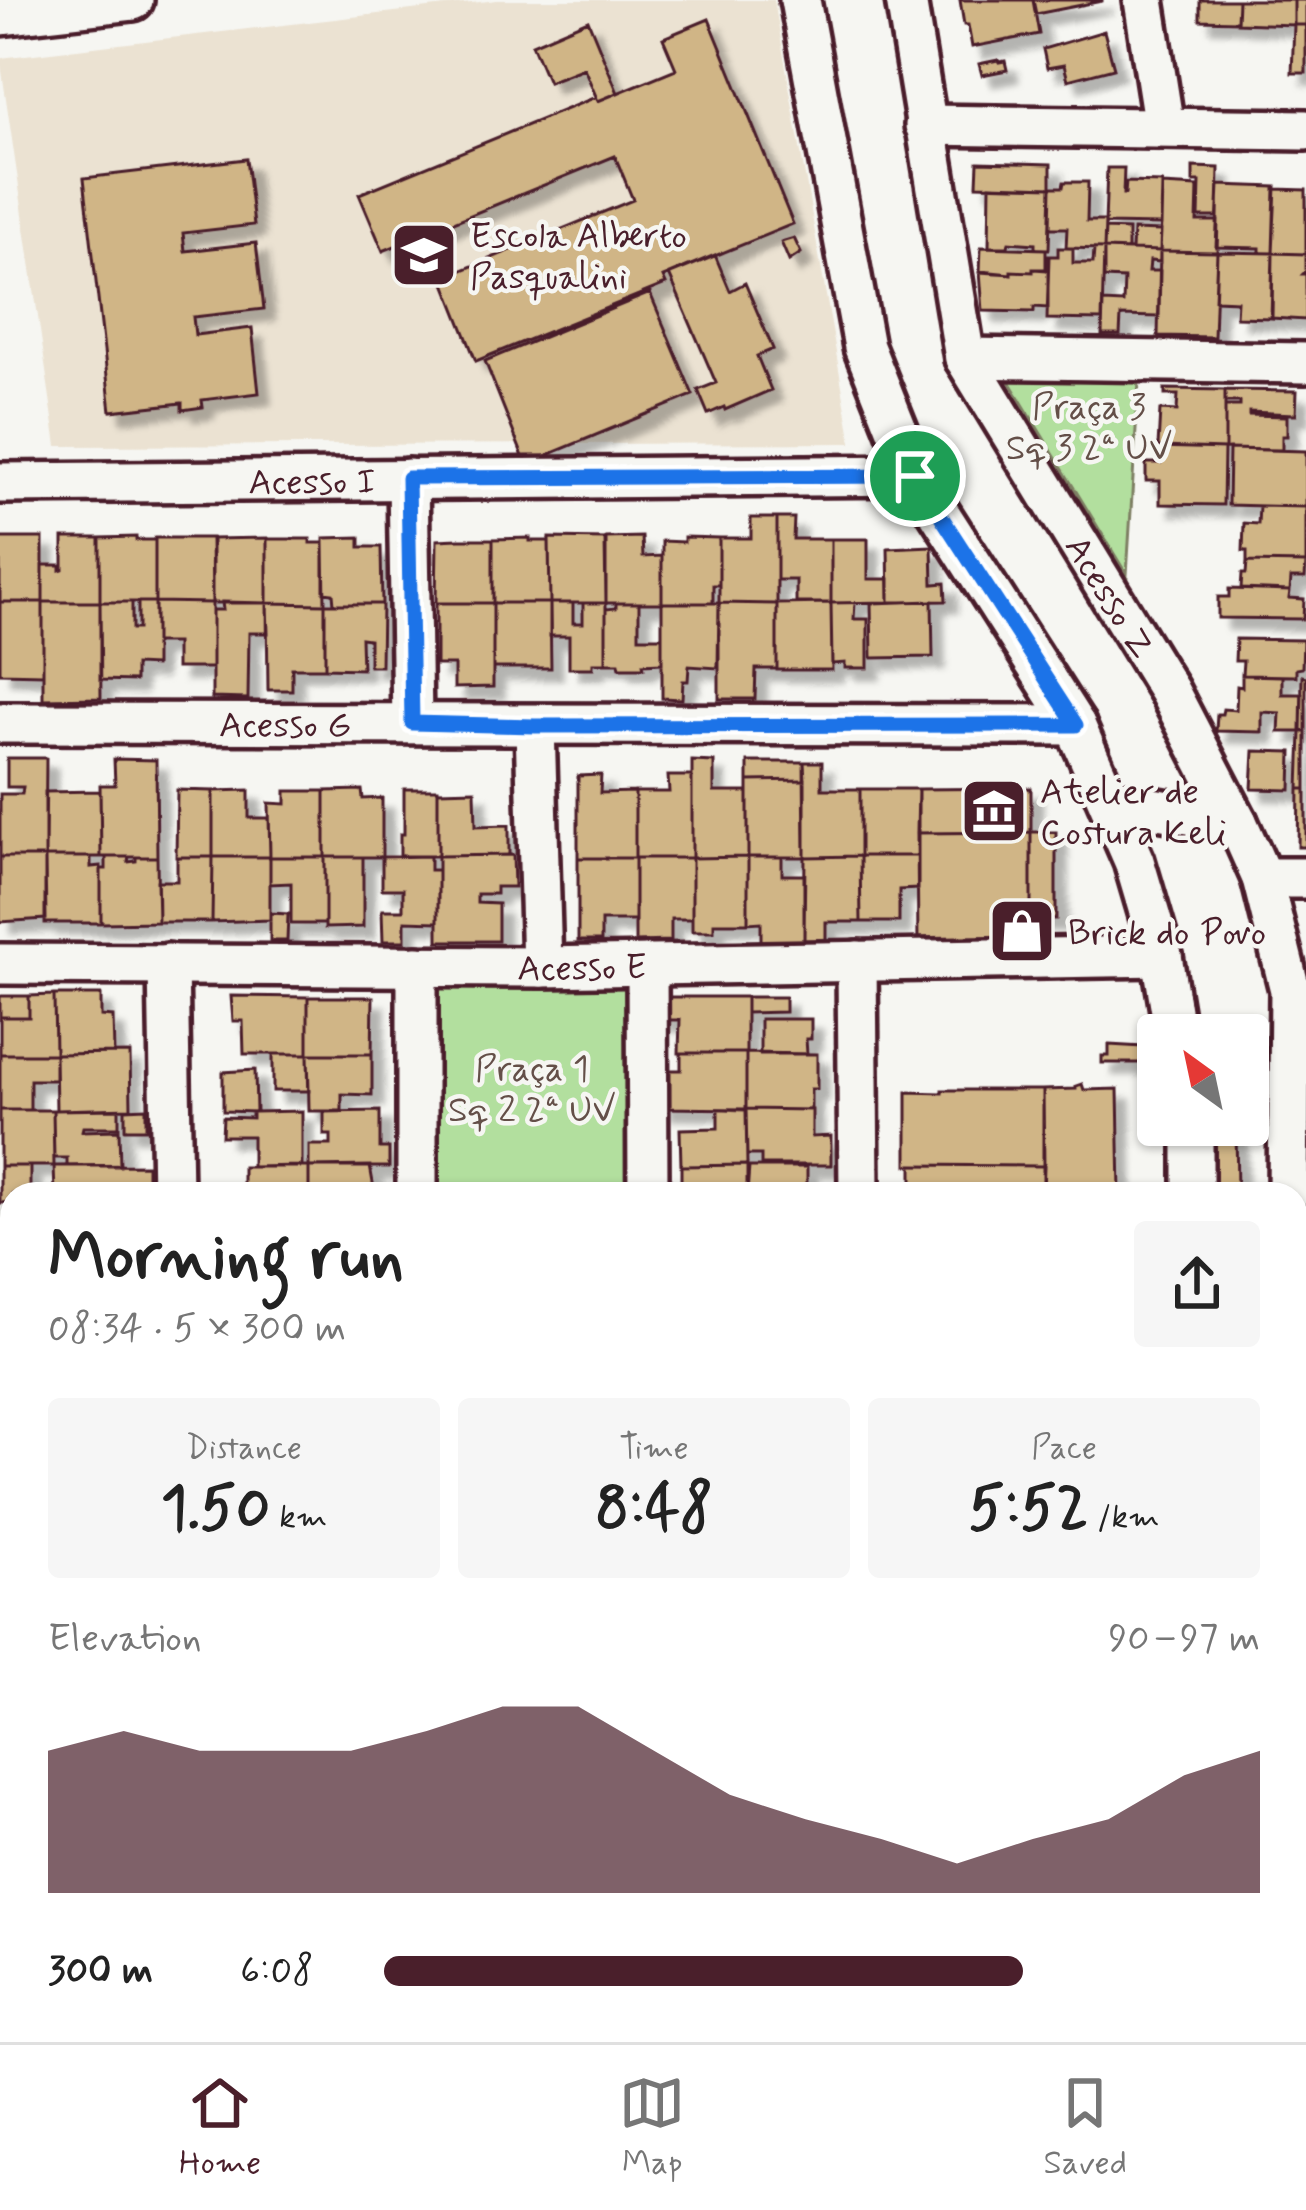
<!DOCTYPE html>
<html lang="en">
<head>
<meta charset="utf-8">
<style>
  body { margin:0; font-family:Mynerve,sans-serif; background:#f6f6f6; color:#222; height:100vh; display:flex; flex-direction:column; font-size:45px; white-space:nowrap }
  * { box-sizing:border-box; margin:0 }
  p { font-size:39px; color:#767676 }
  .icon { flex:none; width:66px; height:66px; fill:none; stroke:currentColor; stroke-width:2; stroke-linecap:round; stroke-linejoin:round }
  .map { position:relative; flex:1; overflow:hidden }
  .panel { position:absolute; left:0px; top:1182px; width:1308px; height:861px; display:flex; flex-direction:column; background:#fff; border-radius:36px 36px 0 0; box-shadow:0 3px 9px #0004 }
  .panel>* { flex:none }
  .needle { width:78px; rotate:327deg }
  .tools { position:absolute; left:1137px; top:1014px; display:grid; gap:24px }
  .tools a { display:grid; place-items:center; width:132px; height:132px; border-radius:12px; background:#fff; box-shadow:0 3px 9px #0004; font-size:60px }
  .pin { position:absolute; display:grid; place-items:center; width:102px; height:102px; color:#fff; margin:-51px; border:6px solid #fff; border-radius:50%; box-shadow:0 3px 12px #0007 }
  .round { display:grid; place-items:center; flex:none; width:126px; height:126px; border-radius:12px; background:#f6f6f6 }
  .summary { display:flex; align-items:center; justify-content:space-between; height:204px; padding:0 48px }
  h1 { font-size:66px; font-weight:700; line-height:90px }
  .stats { display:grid; grid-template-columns:repeat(3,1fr); gap:18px; height:204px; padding:12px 48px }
  .stats div { display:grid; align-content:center; border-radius:12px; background:#f6f6f6; text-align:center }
  .stats b { font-size:60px; font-weight:700 }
  .stats small { font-size:33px; font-weight:400 }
  .stats p { font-size:33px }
  .chart { height:336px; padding:24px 48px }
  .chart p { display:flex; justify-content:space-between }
  .chart svg { width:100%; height:216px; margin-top:12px; fill:#4a1f2b; opacity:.7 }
  ul { padding:0 48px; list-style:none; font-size:39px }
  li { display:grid; grid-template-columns:192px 144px 1fr; align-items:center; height:90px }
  li i { height:30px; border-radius:15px; background:#4a1f2b }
  .menu { display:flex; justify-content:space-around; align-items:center; height:168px; border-top:3px solid #e0e0e0; background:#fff; font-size:33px; color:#767676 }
  .menu a { display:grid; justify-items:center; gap:6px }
  .menu .selected { color:#4a1f2b }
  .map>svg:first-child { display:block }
  .built { fill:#ebe2d2 }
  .green { fill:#b2df9e; stroke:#7e7f64; stroke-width:3 }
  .building { fill:#d0b586; stroke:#4a1f2b; stroke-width:3; filter:url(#shadow) }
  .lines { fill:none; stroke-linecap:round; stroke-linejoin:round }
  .minor-casing { stroke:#4a1f2b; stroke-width:48 }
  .tertiary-casing { stroke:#4a1f2b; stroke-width:57 }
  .minor { stroke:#f6f6f2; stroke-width:39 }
  .tertiary { stroke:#f6f6f2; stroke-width:48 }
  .route-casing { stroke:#fff; stroke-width:24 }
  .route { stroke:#1a73e8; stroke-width:15 }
  .labels { text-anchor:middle; stroke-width:9; stroke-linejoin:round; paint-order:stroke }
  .poi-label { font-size:36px; fill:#4a1f2b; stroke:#f6f6f2; text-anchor:start }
  .park-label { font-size:36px; fill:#644f48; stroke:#f6f6f2 }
  .street-label { font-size:36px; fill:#4a1f2b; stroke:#f6f6f2 }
</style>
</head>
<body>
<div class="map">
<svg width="1306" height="2042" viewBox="0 0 1306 2042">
  <defs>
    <filter id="shadow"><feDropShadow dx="11" dy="11" stdDeviation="3" flood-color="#0004"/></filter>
  </defs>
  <rect width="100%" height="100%" fill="#f6f6f2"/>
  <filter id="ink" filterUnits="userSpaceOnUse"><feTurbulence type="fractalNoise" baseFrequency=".00833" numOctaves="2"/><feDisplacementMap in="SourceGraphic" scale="24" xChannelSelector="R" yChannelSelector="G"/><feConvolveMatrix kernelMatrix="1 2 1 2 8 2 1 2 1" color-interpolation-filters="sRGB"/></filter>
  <g filter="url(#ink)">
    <!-- built -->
    <path class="built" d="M497 0H774L852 443 57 446 0 58Z"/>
    <!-- green -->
    <path class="green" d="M1004 373 1139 381 1127 575Z
      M439 982H625V1194H438Z
      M0 2020H12V2031H446V2042H0Z"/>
    <!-- building -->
    <path class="building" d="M960 0H1033L1039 34 972 47 968 25H964Z
      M1033 0H1102V1L1036 14Z
      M1200 0H1238L1237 21 1200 20Z
      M1238 0H1294V25L1237 23Z
      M1294 0H1306V25H1294Z
      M709 19 793 224 663 277 666 284 476 361 443 278 633 200 615 156 383 251 359 194 596 97 598 101 676 69 663 38Z
      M588 20 618 93 598 101 584 68 548 82 532 44Z
      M1294 25H1306V73H1292Z
      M1104 31 1114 68 1068 80 1064 65 1047 68 1043 49Z
      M998 60 999 62 1005 61 1007 70 982 75 979 64Z
      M246 159 254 225 183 233 185 251 256 243 264 309 193 317 195 335 252 328 259 393 202 400 203 407 182 410V403L111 411 84 178Z
      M978 162 1051 164V187L977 185Z
      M1193 167 1219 168 1218 217H1199L1200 182H1193Z
      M1107 168H1124L1123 194H1125L1126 182 1162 183 1161 225 1105 224Z
      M1064 182H1088L1087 221H1105L1104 249 1066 248 1067 228H1050L1051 187H1063Z
      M990 185 1051 187 1049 249H1035V244L1009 242 1008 247H989Z
      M1162 185 1198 187 1197 221H1218L1217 252 1160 251Z
      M1219 185 1276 187 1273 253H1260V248L1216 247Z
      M1275 189 1306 190V254L1273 253Z
      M1105 229 1128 230V250L1104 249Z
      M1133 230 1161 231 1160 251 1132 250Z
      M794 238 801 253 789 261 781 242Z
      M981 247 1046 249V269H1033V272L1011 271V274L980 272Z
      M1058 248H1073V263H1093L1094 249H1104L1102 320 1047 319 1049 256H1058Z
      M1104 249 1160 251V262L1150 261 1149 271H1160L1159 317 1121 316 1120 335H1102L1103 302 1123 303 1124 279 1104 278Z
      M1160 251 1217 252 1214 337 1158 336Z
      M1217 252 1273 253 1272 318 1236 317 1237 301 1215 300Z
      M1273 253 1306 254V271L1303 274H1306V320L1271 318Z
      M715 255 730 291 745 283 773 349 757 356 771 390 725 410 724 407 708 414 698 390 716 383 669 274Z
      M1033 269 1048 270V308L1034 307V312L983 311 980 271 1011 274V271L1033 272Z
      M650 293 693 395 526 464 485 361Z
      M1165 389 1225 390V449L1158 447 1160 410 1177 411 1178 395H1165Z
      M1225 390 1297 391 1296 414 1249 412V415L1287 416V436H1282V450L1225 449V406H1240V402H1225Z
      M1161 447 1224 449 1223 505 1160 504V481H1146V463H1161Z
      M1229 449 1306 451V507L1228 505Z
      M1259 506 1306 507V563L1247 562V551H1243L1244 523 1258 524Z
      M751 518H777V604L719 603V538H751Z
      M777 518H794L793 539H831V603H796V580H777Z
      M136 537V540H155V602H100V538Z
      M360 537V547H381L382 604H334L333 593 324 592V538Z
      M642 537 643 557 662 556V603H606V538Z
      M684 537 719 538V585H713V603H662V541L684 542Z
      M0 538H43V602H0Z
      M63 538H100V602H43V565H60V570L63 569Z
      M155 538H212V603L155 602Z
      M267 538V603H212L211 539Z
      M530 538V541H549L550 603H493V539Z
      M549 538 605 539 606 603H550Z
      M267 539H310V543H324L325 604 267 603Z
      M459 539H493V603H436L437 540Z
      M831 539H868V579H889V602L831 603Z
      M932 546 933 584 945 583 946 601 889 602 888 548Z
      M1247 562 1306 563 1305 578H1291L1290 591 1241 589 1242 574H1246Z
      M1229 589 1290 591 1289 598 1304 599 1303 619 1218 618V597H1229Z
      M932 601 933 657 872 658 871 603Z
      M0 602H43V674L0 673Z
      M43 602H100L101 698 43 699Z
      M100 602H132V629H138V602H155V666L135 665V681L100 680Z
      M155 602 212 603V668H176V643H155Z
      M222 602 267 603 268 633H249L248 699 212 698V610H223Z
      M267 603 325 604V668H292V690H268Z
      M436 603H493V687L454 688V665H436Z
      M493 603H550L551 668H493Z
      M550 603H573V623H583V603H606V663H593V668H569V636H550Z
      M616 603H639V637H662V663L643 664 644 668H620L619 663H606V609L616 608Z
      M662 603H719L718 668 689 666 688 681H683L682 699 662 698Z
      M719 603 777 604V669H756L755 699H719Z
      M831 603 832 670H777V604Z
      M831 603H855L854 619H868V668H845V663L832 664Z
      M325 604H382L381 666H369V639L361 638 362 669 325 668Z
      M1236 639 1303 640 1302 668 1296 669V676L1242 675 1243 661H1235Z
      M1242 675 1282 676V694H1302L1301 732H1279L1280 713 1262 712V732L1216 731 1217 714H1222L1223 709 1236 710 1237 686 1242 687Z
      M1302 676 1306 677V732L1301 731Z
      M1301 732H1306V789H1299Z
      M1254 751 1292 752 1291 790 1252 789Z
      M7 758H46L45 857H0V794H22L23 787H7Z
      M114 759 156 760 157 857H101L100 785H115Z
      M692 761 714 762V792H748V857L692 858Z
      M748 762H804L805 780 748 781Z
      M804 762H822V789H860V856L805 857Z
      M601 775 600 793 635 792V858H578V776Z
      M668 776H692V858H635V792H669Z
      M805 780V857H748V781Z
      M1031 788V832L917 833 918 789Z
      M404 789H438V856H400V834H404Z
      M860 789H918V856H860Z
      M1299 789H1306V847H1298Z
      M177 790 213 791V857H176Z
      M249 790V818H269L270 857H213V791Z
      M362 790 363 799 382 798V857H325V791Z
      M475 790 476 826 509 825V855L438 856V791Z
      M100 791 101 857H45V792Z
      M286 791H325V857H270L269 803 286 804Z
      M1031 832H1056V919H1031Z
      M1031 832V942L918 943 917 833Z
      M513 855 514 887H496V894H477V903L498 904V941H438V856Z
      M430 856V870H438V922L405 921V941H383L382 910H403V889H382V857Z
      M860 856H918V889L899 890V922H861Z
      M860 856 861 922H826V941H804L805 857Z
      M0 857H45L46 919 0 922Z
      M45 857H91V867L101 866V923H45Z
      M106 857H129L128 862 136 861V857H157L158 922 101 923V869H106Z
      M177 857H213L212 922H158L157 881H177Z
      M213 857H270V920L212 922Z
      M270 857H325V924H291V883L270 884Z
      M325 857H363V927L325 928Z
      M748 857V923H714V931H692V858Z
      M748 857H782V875H804V941L761 942V922L748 923Z
      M578 858H635V921H601V941H578Z
      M635 858H692V919H671V941L635 942Z
      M270 913 288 914 287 941H270Z
      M54 995H101V1016L113 1017 114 1053 55 1054Z
      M54 995 55 1054H0V1017H29V996Z
      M0 996H29V1017H0Z
      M231 996 308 997V1054H244L243 1021H233Z
      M308 997H373L372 1054H308Z
      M658 997H746V1053H679L680 1020H659Z
      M746 997H785V1012L746 1013Z
      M1231 1016 1232 1035H1202L1201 1018Z
      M760 1019H811V1039H806L807 1054H760Z
      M1109 1045 1143 1047 1144 1063H1102V1056H1109Z
      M130 1053 131 1108 56 1110 55 1054Z
      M681 1053H746V1109L661 1108 660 1070H681Z
      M746 1053 817 1054V1089H811V1110L746 1109Z
      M0 1054H55V1080H30V1110H0Z
      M273 1054H308L309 1091H273Z
      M308 1054H372V1095L342 1094V1111H309Z
      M255 1070 256 1112 223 1111V1072Z
      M1082 1084 1084 1090 1118 1089 1120 1194H1043V1090L1076 1089V1086Z
      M942 1090H1043L1044 1166 907 1165V1092L942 1093Z
      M146 1108V1129H125V1109Z
      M119 1109V1127H83L82 1131 119 1130 120 1166H67V1158H54L53 1110Z
      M718 1109 746 1110 747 1165 681 1166 680 1129 718 1128Z
      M746 1109 812 1110V1137L831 1136V1165H761V1155H747Z
      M0 1110H53L54 1166H0Z
      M302 1111V1166L252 1167V1136H222L223 1117 252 1118V1112Z
      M380 1111V1148H389V1167H309V1145H331V1135H324V1112Z
      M1211 1125H1236L1237 1194H1211Z
      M147 1165V1194H55L54 1166Z
      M747 1165V1194H681V1166Z
      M912 1165 1044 1166 1043 1194H912Z
      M0 1166H30V1194H12V1202L0 1203Z
      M370 1166 375 1194H309V1167Z
      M243 1167H309V1194H243Z
      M749 1167H807V1194H747Z
      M0 1223H12V1237H10L12 1279H0Z
      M0 1279H12V1335H0Z
      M0 1355H12V1392H0Z
      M0 1392H12V1449H0Z
      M0 1504H12V1588H0Z
      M0 1588H12V1669L0 1668Z
      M1296 1623 1302 1624 1300 1671H1296Z
      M1297 1797 1306 1798V1829H1297Z
      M1297 1829H1306V1949H1296Z
      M0 1894H12V1959L0 1958Z
      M1298 1949H1306V1986H1297Z
      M511 2031H576V2042H511Z
      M576 2031H661V2042H576Z
      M814 2031H881V2042H814Z
      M913 2031H955V2042H913Z
      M1135 2031H1202V2042H1135Z
      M1237 2031H1268V2042H1237Z"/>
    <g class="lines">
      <!-- minor casing -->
      <g class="minor-casing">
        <g id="minor">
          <path d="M800 0 864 347 915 475 1075 725 1134 861 1162 956 1175 1035"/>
          <path id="s1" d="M906 0 965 358 1169 691 1237 822 1262 878 1290 990 1288 1194"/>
          <path d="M1144 0 1164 127"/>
          <path d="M0 15 133 0"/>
          <path d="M925 125 1306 130"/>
          <path d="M965 358 1306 363"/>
          <path d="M408 479 412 723"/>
          <path id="s2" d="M0 483 915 475"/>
          <path id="s3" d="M0 723 1075 725"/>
          <path d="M535 726 542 967"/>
          <path d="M1109 801 1237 822"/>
          <path d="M1262 878H1306"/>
          <path d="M857 961 859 1194"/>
          <path id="s4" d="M0 964 542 967 1162 956"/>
          <path d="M168 964 172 1194"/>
          <path d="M647 965 648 1194"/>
          <path d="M417 966V1194"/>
          <path d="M1190 1125 1193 1145V1194"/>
          <path d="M0 1488H12"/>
          <path d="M1296 1586 1306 1591"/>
          <path d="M0 2000 12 2001"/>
          <path d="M1296 2023H1306"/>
          <path d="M466 2042V2031"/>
          <path d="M702 2042V2031"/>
        </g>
      </g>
      <!-- tertiary casing -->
      <g class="tertiary-casing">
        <path id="tertiary" d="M0 1753H12
          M1296 1756H1306"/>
      </g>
      <!-- minor -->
      <use href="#minor" class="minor"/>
      <!-- tertiary -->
      <use href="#tertiary" class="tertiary"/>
    </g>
  </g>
  <g class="lines" filter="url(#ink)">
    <!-- route casing -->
    <g class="route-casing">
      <path id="route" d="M915 476 1076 725 535 726 412 723 408 478Z"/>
    </g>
    <!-- route -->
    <use href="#route" class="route"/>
  </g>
  <!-- icons -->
  <defs>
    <g id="school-square" transform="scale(3.45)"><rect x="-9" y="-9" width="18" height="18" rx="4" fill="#4a1f2b" stroke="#f6f6f2"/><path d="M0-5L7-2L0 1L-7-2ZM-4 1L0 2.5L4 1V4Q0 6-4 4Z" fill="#fff"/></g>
    <g id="museum-square" transform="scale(3.45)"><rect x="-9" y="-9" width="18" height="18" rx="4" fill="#4a1f2b" stroke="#f6f6f2"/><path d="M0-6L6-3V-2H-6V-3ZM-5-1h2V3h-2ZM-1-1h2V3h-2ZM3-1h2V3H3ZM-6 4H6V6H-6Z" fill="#fff"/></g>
    <g id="shop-square" transform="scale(3.45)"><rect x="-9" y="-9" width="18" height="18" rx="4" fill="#4a1f2b" stroke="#f6f6f2"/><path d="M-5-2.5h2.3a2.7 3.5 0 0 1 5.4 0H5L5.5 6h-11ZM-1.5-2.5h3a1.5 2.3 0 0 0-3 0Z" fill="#fff"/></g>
  </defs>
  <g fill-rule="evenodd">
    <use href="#school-square" x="424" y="255"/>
    <use href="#museum-square" x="994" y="811"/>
    <use href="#shop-square" x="1022" y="931"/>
  </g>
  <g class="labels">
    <!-- poi labels -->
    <g class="poi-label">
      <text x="470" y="247">Escola Alberto<tspan x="470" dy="41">Pasqualini</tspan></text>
      <text x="1040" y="803">Atelier de<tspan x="1040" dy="41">Costura Keli</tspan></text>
      <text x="1068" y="944">Brick do Povo</text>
    </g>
    <!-- park labels -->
    <g class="park-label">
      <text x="1089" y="418">Praça 3<tspan x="1089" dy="41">Sq 3 2ª UV</tspan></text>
      <text x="532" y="1080">Praça 1<tspan x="532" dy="41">Sq 2 2ª UV</tspan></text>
    </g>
    <!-- street labels -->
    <g class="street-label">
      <text dy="13" stroke="none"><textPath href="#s2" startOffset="312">Acesso I</textPath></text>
      <text dy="13" stroke="none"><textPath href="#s1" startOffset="642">Acesso Z</textPath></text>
      <text dy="13" stroke="none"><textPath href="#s3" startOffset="285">Acesso G</textPath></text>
      <text dy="13" stroke="none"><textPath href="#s4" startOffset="582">Acesso E</textPath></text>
    </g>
  </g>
</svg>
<div class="tools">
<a><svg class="needle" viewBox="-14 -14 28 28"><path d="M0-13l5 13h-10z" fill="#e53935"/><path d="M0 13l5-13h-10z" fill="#767676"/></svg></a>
</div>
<div class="pin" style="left:915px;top:476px;background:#1e9e55"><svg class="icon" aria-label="arrive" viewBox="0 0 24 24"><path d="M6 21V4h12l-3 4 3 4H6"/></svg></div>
<section class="panel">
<div class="summary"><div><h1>Morning run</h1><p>08:34 · 5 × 300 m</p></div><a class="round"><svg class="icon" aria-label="share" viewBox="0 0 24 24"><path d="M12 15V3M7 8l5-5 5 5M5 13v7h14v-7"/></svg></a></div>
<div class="stats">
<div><p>Distance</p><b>1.50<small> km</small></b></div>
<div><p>Time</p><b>8:48</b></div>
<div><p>Pace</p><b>5:52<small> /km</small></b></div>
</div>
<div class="chart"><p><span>Elevation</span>90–97 m</p>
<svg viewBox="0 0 160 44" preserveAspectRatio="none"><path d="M0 44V15L10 11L20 15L30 15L40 15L50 11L60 6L70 6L80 15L90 24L100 29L110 33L120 38L130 33L140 29L150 20L160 15V44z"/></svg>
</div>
<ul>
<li><b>300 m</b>6:08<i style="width:73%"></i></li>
</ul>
</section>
</div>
<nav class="menu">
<a class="selected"><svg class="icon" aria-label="home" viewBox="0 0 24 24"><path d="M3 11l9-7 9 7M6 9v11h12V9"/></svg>Home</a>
<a><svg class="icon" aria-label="map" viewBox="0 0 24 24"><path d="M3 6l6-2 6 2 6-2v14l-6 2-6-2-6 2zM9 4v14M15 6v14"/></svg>Map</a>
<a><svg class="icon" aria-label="saved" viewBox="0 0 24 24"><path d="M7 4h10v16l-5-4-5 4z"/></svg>Saved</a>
</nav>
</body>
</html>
